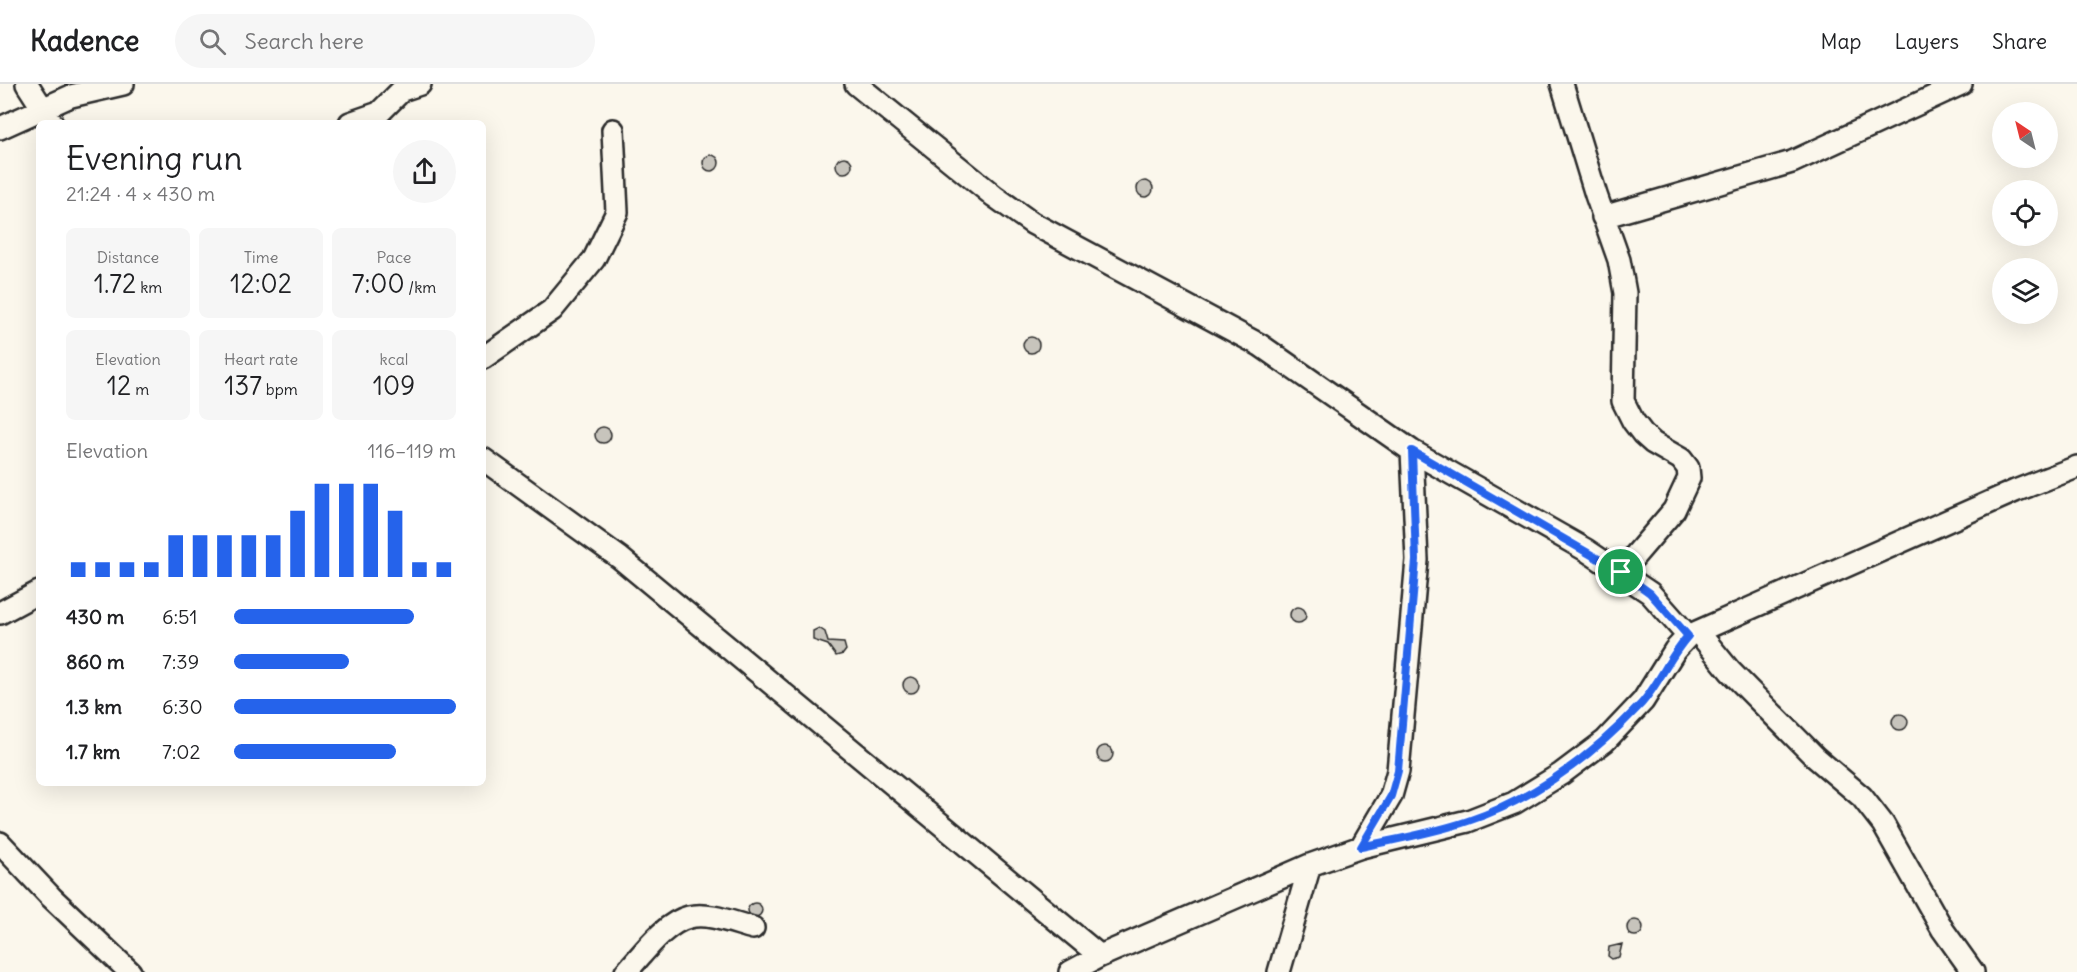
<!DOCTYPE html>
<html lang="en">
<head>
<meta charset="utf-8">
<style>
  body { margin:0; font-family:Delius,sans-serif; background:#f6f6f6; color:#202124; height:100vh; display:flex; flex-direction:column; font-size:22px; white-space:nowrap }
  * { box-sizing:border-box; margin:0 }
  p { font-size:20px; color:#757577 }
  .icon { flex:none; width:33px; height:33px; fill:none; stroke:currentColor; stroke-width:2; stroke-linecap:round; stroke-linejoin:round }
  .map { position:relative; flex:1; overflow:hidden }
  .sheet { position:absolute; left:36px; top:36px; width:450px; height:666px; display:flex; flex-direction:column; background:#fff; border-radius:9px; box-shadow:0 6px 24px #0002 }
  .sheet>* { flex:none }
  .needle { width:39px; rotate:325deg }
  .fabs { position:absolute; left:1992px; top:18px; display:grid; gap:12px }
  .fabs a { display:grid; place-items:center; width:66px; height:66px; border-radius:50%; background:#fff; box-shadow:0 6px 24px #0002; font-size:30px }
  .pin { position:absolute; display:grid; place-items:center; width:51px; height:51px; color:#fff; margin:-26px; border:3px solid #fff; border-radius:50%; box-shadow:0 2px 6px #0007 }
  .round { display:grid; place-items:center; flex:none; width:63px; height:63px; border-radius:32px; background:#f6f6f6 }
  .head { display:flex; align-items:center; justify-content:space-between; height:102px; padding:0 30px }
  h1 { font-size:33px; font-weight:600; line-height:45px }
  .metrics { display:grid; grid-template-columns:repeat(3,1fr); gap:9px; height:102px; padding:6px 30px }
  .metrics div { display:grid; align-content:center; border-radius:9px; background:#f6f6f6; text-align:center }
  .metrics b { font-size:26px; font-weight:600 }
  .metrics small { font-size:16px; font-weight:400 }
  .metrics p { font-size:16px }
  .chart { height:168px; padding:12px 30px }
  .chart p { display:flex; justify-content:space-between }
  .chart svg { width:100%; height:108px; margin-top:6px; stroke:#2563eb; stroke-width:6 }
  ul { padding:0 30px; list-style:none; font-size:20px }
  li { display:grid; grid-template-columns:96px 72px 1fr; align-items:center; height:45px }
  li i { height:15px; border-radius:8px; background:#2563eb }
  header { display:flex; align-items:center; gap:36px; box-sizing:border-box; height:84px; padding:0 30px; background:#fff; border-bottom:2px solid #e0e0e0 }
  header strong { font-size:28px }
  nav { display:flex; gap:33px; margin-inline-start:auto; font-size:21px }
  .search { width:420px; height:54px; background:#f6f6f6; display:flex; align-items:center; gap:15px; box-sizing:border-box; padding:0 21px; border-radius:33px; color:#757577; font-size:22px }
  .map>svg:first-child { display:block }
  .building { fill:#c7c4bc; stroke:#2b2b2b; stroke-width:1.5 }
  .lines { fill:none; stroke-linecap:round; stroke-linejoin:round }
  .minor-casing { stroke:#2b2b2b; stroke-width:26 }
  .minor { stroke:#fbf7ec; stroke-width:21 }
  .route-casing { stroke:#fff; stroke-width:12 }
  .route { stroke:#2563eb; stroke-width:8 }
</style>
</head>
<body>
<header>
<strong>Kadence</strong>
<div class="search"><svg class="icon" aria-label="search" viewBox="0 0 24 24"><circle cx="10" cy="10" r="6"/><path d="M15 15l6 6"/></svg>Search here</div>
<nav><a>Map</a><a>Layers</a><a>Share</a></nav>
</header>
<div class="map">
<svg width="2077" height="888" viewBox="0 0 2077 888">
  <rect width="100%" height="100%" fill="#fbf7ec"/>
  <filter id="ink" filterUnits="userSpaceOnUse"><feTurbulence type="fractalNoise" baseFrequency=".0167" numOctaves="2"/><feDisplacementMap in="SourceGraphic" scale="12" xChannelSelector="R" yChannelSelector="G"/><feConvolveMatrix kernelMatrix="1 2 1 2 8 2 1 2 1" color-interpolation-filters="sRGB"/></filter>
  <g filter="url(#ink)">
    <!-- building -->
    <path class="building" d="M703 79a8 8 0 1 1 16 0a8 8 0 1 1-16 0Z
      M836 81a8 8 0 1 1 16 0a8 8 0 1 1-16 0Z
      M1137 105a8 8 0 1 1 16 0a8 8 0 1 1-16 0Z
      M1023 261a8 8 0 1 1 16 0a8 8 0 1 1-16 0Z
      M595 351a8 8 0 1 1 16 0a8 8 0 1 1-16 0Z
      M1290 531a8 8 0 1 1 16 0a8 8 0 1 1-16 0Z
      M819 544 825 548 828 558 844 559 846 566 843 570 836 572 828 561 813 556V547Z
      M903 601a8 8 0 1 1 16 0a8 8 0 1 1-16 0Z
      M1892 638a8 8 0 1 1 16 0a8 8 0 1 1-16 0Z
      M1097 670a8 8 0 1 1 16 0a8 8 0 1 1-16 0Z
      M748 826a7 7 0 1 1 14 0a7 7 0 1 1-14 0Z
      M1627 844a8 8 0 1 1 16 0a8 8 0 1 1-16 0Z
      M1622 860 1619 873 1612 875 1608 872 1609 863Z"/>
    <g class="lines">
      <!-- minor casing -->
      <g class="minor-casing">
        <path id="minor" d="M27 0 52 39
          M856 0 994 112 1032 139 1260 261 1412 367 1586 466 1650 509 1688 552
          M1562 0 1596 111 1619 176 1625 209 1623 317 1633 337 1643 350 1653 359 1681 375 1688 384 1689 394 1674 426 1621 488
          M350 39 379 29 402 6 420 0
          M0 44 71 12 123 0
          M1603 133 1792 78 1961 0
          M483 274 552 226 594 175 617 128 613 46
          M483 375 620 474 1100 872
          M0 529 39 508
          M1698 548 1730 587 1815 673 1862 713 1883 740 1943 846 1973 888
          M0 759 51 813 130 888
          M1361 763 1391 712 1398 687 1417 476 1412 367
          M626 888C642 871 664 839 689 833 708 828 734 839 753 844
          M1070 888 1100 872 1310 781 1361 763 1468 737 1514 719 1561 690 1605 657 1643 617 1675 566 1688 552 2015 407 2077 383
          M1279 888 1310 781"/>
      </g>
      <!-- minor -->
      <use href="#minor" class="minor"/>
    </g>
  </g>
  <g class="lines" filter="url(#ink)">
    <!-- route casing -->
    <g class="route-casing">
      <path id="route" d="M1412 367 1621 488 1650 509 1688 552C1669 573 1659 600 1641 620 1593 671 1535 715 1468 737 1434 749 1397 755 1361 763L1391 712 1398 687 1416 476Z"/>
    </g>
    <!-- route -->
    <use href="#route" class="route"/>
  </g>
</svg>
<div class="fabs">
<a><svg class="needle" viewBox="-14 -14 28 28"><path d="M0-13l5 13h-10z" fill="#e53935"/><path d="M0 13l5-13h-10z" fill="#757577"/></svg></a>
<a><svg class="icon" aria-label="locate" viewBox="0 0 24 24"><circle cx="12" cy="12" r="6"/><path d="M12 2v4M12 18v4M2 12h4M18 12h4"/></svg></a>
<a><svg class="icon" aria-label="layers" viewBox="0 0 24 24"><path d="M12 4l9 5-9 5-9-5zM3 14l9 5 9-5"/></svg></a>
</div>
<div class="pin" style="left:1621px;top:488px;background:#1e9e55"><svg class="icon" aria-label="arrive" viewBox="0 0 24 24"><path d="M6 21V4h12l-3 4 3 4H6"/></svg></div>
<section class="sheet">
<div class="head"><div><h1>Evening run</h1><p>21:24 · 4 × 430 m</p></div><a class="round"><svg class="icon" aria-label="share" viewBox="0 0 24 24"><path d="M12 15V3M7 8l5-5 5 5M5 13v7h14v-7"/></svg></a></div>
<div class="metrics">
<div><p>Distance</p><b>1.72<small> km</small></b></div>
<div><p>Time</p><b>12:02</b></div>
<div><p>Pace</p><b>7:00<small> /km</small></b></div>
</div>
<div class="metrics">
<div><p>Elevation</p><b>12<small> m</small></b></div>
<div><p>Heart rate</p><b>137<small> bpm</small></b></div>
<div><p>kcal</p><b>109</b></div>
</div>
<div class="chart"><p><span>Elevation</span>116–119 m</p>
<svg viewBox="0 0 160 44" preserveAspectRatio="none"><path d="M5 44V38M15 44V38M25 44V38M35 44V38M45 44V27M55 44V27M65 44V27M75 44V27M85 44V27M95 44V17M105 44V6M115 44V6M125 44V6M135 44V17M145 44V38M155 44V38"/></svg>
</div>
<ul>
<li><b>430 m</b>6:51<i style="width:81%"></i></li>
<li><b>860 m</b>7:39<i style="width:52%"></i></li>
<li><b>1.3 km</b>6:30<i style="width:100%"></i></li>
<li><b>1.7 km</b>7:02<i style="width:73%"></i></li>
</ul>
</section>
</div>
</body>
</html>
